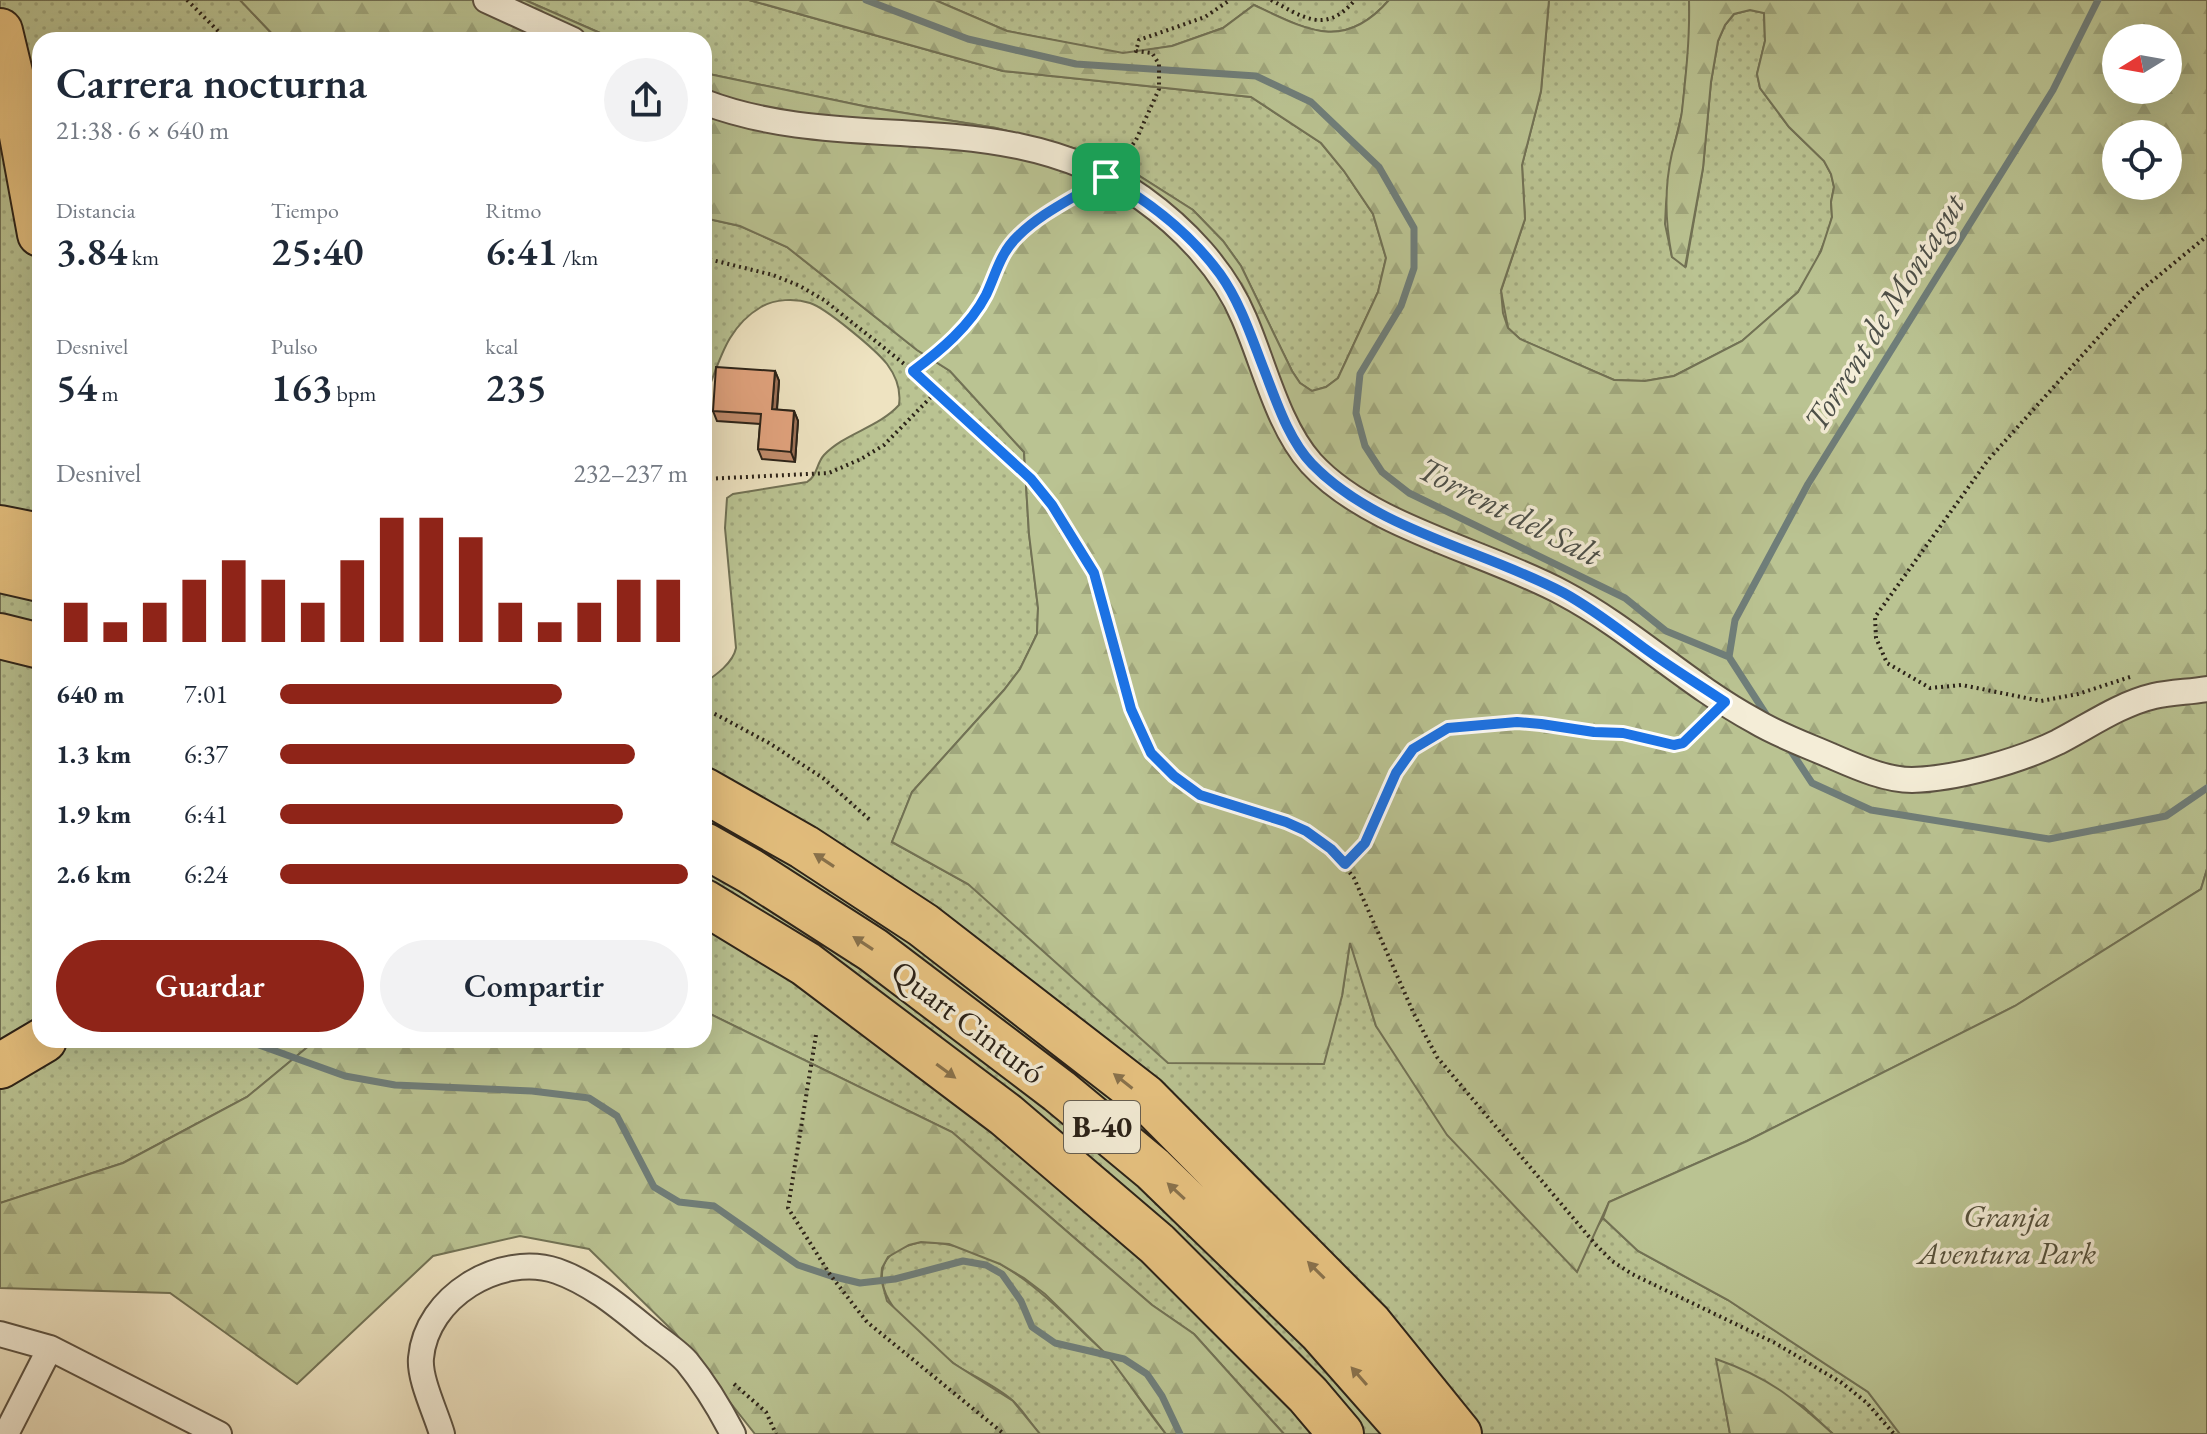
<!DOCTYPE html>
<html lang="es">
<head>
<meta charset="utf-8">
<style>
  body { margin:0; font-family:"EB Garamond",serif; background:#f2f2f3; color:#1f2937; height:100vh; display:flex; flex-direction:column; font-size:30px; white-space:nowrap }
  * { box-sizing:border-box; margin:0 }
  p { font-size:26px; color:#747a83 }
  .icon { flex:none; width:44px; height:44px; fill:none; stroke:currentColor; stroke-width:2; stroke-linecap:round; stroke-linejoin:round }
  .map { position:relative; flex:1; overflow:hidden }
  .sheet { position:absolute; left:32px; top:32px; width:680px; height:1016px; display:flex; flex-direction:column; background:#fff; border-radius:24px; box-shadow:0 8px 32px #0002 }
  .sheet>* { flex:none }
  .needle { width:52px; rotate:259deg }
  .buttons { position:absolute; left:2102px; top:24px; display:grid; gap:16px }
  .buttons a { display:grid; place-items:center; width:80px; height:80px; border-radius:50%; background:#fff; box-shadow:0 8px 32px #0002; font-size:40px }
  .pin { position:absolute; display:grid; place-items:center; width:68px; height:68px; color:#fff; margin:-34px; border-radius:16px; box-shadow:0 4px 12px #0006 }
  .round { display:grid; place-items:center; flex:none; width:84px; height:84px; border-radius:42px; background:#f2f2f3 }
  .head { display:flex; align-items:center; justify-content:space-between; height:136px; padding:0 24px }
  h1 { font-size:44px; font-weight:600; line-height:60px }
  .figures { display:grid; grid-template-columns:repeat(3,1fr); gap:12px; height:136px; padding:8px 24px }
  .figures div { display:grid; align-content:center }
  .figures b { font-size:40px; font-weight:600 }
  .figures small { font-size:22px; font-weight:400 }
  .figures p { font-size:22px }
  .chart { height:224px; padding:16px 24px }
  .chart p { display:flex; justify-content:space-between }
  .chart svg { width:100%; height:144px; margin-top:8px; stroke:#8f2418; stroke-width:6 }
  .cta { display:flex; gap:16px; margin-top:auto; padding:16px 24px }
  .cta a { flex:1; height:92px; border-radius:48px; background:#8f2418; color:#fff; font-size:32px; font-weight:600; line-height:92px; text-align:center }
  .cta a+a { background:#f2f2f3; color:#1f2937 }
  ul { padding:0 24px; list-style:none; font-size:26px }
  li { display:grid; grid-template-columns:128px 96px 1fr; align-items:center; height:60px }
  li i { height:20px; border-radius:10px; background:#8f2418 }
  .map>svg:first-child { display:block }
  .grass { fill:url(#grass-dots); stroke:#727255; stroke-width:2 }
  .forest { fill:url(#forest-firs); stroke:#727255; stroke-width:2; fill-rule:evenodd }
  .park { fill:#bac392; stroke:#727255; stroke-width:2 }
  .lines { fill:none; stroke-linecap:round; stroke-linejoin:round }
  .stream { stroke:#6f7e7a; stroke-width:7 }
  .minor-casing { stroke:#5c5242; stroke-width:28 }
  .motorway-casing { stroke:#2b2218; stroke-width:48 }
  .path { stroke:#2b2218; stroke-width:4; stroke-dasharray:2 4; stroke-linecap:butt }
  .minor { stroke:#f4edd7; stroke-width:24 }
  .motorway { stroke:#e7c280; stroke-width:44 }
  .wall { fill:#c28c6c; stroke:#2b2218; stroke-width:2 }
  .shaded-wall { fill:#9e7258; stroke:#2b2218; stroke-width:2 }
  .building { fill:#e2a37e; stroke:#2b2218; stroke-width:2 }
  .oneway { fill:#89724c }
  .route-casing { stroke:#fff; stroke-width:16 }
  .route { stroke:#1a73e8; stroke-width:10 }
  .labels { text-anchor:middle; stroke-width:7; stroke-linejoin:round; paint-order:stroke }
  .shield { fill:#f4edd7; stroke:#675f51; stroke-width:2 }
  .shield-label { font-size:30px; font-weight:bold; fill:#2b2218 }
  .street-label { font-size:32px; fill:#2b2218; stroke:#f4edd7 }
  .park-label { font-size:32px; font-style:italic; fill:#56523d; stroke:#f4edd7 }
  .water-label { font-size:34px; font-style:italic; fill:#4d5049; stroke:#f4edd7 }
</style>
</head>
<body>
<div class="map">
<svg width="2207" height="1434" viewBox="0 0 2207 1434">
  <defs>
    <pattern id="grass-dots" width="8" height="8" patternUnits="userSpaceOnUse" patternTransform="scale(2)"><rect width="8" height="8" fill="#bac392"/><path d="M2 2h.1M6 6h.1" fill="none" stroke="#a0a77d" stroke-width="1.8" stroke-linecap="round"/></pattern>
    <pattern id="forest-firs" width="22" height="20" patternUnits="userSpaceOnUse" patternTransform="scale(2)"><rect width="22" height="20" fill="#bac392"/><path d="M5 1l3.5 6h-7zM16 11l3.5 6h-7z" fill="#a0a77d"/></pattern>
  </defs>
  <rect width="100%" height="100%" fill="#eee3c1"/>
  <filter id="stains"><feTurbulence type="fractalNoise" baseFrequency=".0025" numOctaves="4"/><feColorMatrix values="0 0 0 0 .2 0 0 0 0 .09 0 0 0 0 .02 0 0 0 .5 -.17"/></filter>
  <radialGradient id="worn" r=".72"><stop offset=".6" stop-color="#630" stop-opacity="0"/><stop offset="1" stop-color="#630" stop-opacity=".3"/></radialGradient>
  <!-- grass -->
  <path class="grass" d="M0 0H240L278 40H40V1040H316L247 1097 123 1163 0 1203Z
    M525 0H749L1003 71 1251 97 1321 143 1344 171 1373 214 1386 258 1378 292 1338 378 1326 387 1312 391 1300 383 1292 371 1241 266 1223 241 1193 210 1111 158 996 128 868 107 704 73V40H616Z
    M935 0H1389C1344 52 1307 30 1254 5L1223 28 1172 46 1123 54 1007 31Z
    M1549 0H1689L1690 34 1682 113 1672 155 1666 204 1665 224 1672 257 1686 266 1703 168 1711 82 1718 41 1725 25 1734 14 1750 10 1764 13 1765 41 1757 74 1760 88 1789 127 1824 161 1831 174 1834 187 1831 202 1832 217 1827 235 1815 265 1798 292 1742 341 1674 376 1645 381 1614 380 1520 339 1508 328 1501 291 1525 219 1522 165 1541 91Z
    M704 218 740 226 787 247 917 350 950 371 1024 452 1029 534 1038 608 1037 634 1020 669 1004 690 912 792 892 842 968 884 1342 996 1350 941 1376 1026 1577 1271 1595 1230 1603 1218 1638 1251 1728 1300 1868 1392 1900 1434H1833L1803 1406 1717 1360 1730 1434H1284L1194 1334 1152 1305 952 1132 704 1011V683C716 675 733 663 736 648L725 528 727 498 733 494 807 482C818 475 816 464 824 455 845 433 878 428 899 405 901 391 896 376 887 364 876 350 826 308 810 303 795 298 775 299 761 307 725 328 719 365 704 400Z
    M921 1242C989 1242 1039 1288 1084 1333 1093 1342 1103 1350 1111 1359 1130 1384 1146 1410 1166 1434H1040C1030 1423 1023 1410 1012 1400 997 1387 977 1378 959 1367 933 1350 880 1308 882 1275 882 1253 903 1246 921 1242Z"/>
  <!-- forest -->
  <path class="forest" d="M240 0H525L616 40H278Z
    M749 0H935L1007 31 1123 53 1172 46 1223 28 1254 5C1307 30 1344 52 1389 0H1549L1541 91 1522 165 1525 219 1501 290 1503 313 1508 328 1520 339 1614 380 1645 381 1674 376 1742 341 1798 292 1821 251 1832 217 1831 202 1834 187 1831 174 1824 161 1789 127 1760 88 1757 74 1765 41 1764 13 1750 10 1734 14 1725 25 1718 41 1711 82 1703 168 1685 267 1672 257C1665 222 1664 188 1672 153 1676 139 1680 125 1682 111 1686 74 1690 37 1689 0H2207V869L2201 889 2015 1006 1747 1141 1609 1202 1577 1272 1447 1135 1376 1026 1350 943 1342 996 1324 1064 1168 1063 968 884 892 842 912 792 1004 690 1020 669 1037 634 1038 608 1029 534 1024 452 950 371 917 350 787 247 740 226 704 218V73L868 107 996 128 1111 158 1193 210 1223 241 1241 266 1292 371 1300 383 1312 391 1326 387 1338 378 1378 292 1386 258 1373 214 1344 171 1321 143 1251 97 1003 71ZM2116 38H2168V90H2116ZM2116 134H2168V186H2116Z
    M704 1011 952 1132 1152 1305 1194 1334 1284 1434H1166L1109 1357 1045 1294 1024 1278 1000 1264 949 1244 921 1242 909 1245 888 1257 882 1268 881 1279 887 1301 953 1363 1013 1401 1040 1434H755L676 1334 589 1249 520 1236 433 1256 297 1384 170 1293 0 1288V1203L123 1163 247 1097 316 1040H704Z
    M1716 1359C1770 1378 1792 1397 1833 1434H1730Z"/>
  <!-- park -->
  <path class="park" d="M2207 869V1434H1900L1868 1392 1728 1300 1638 1251 1603 1218 1609 1202 1747 1141 2015 1006 2201 889Z"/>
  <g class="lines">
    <!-- stream -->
    <path class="stream" d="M866 0 968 39 1076 64 1256 76 1311 102 1379 167 1414 228V268L1401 306 1360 374 1356 413 1365 446 1382 472 1409 493 1625 598 1666 631 1729 657 1769 719
      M1729 657 1735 620 1808 484 2053 90 2098 0
      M1787 745 1812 783 1871 810 2049 839 2166 816 2207 788
      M259 1045 345 1076 395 1085 532 1091 589 1098 617 1116 654 1187 679 1202 714 1206 798 1265 831 1276 860 1283 895 1279 963 1261 986 1265 1002 1274 1021 1301 1032 1327 1055 1343 1124 1359 1147 1374 1162 1396 1180 1434"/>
    <!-- minor casing -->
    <g class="minor-casing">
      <path id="minor" d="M486 0 573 40
        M704 102C848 157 1006 102 1142 198 1184 228 1224 270 1244 318 1264 364 1278 426 1311 463 1369 527 1488 552 1563 593 1631 629 1687 684 1755 721 1780 736 1809 746 1836 758 1859 768 1887 780 1912 780 1956 779 2019 761 2058 742 2089 726 2120 704 2154 696 2171 692 2190 692 2207 689
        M0 1334 50 1348 219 1434
        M6 1434 50 1348
        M442 1434C436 1413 419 1379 421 1358 426 1297 500 1252 557 1271 594 1284 624 1311 654 1335 665 1343 678 1352 687 1362 705 1384 720 1409 733 1434"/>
    </g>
    <!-- motorway casing -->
    <g class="motorway-casing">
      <path id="motorway" d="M0 31 12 81 40 234
        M0 528 40 536
        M0 570 40 579
        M0 636 40 646
        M704 790 804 847 923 925 1145 1097 1370 1324 1459 1434
        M704 845 750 871 873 950 1059 1091 1153 1169 1321 1332 1411 1434
        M704 902 806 964 1006 1115 1157 1244 1308 1395 1341 1434
        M0 1066 44 1040"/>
    </g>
    <!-- path -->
    <path class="path" d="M187 0 227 40
      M1271 0C1303 17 1325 35 1355 0
      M1122 159 1136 140 1159 89V64L1152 53 1136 51 1139 40 1205 17 1230 0
      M704 258 773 275 800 286 824 300 913 371 1031 479 1052 505 1094 573 1131 709 1151 753 1174 776 1200 795 1286 822 1306 831 1331 849 1354 878 1414 1014 1437 1057 1596 1245 1612 1261 1632 1274 1775 1343 1842 1383 1867 1403 1894 1434
      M914 370C941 350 970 326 986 294 996 274 999 258 1014 240 1033 217 1062 206 1086 191
      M704 479 829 473 861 459 884 445 935 393
      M2130 677 2078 694 2041 701 1962 685 1930 688 1887 663 1876 638 1875 617 1988 460 2140 291 2207 236
      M704 708 769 743 823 778 870 820
      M1345 864 1372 832 1396 773 1413 749 1448 728 1517 722 1541 724 1594 732 1623 733 1674 745 1683 743 1709 718
      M816 1035 788 1208 831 1276 867 1322 1004 1434
      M734 1384 766 1412 776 1434"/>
    <!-- minor -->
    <use href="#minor" class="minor"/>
    <!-- motorway -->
    <use href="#motorway" class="motorway"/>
  </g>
  <!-- wall -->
  <path class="wall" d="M775 371 779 381 777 410 794 411 798 421 795 462 762 459 758 449 760 424 717 421 713 411Z"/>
  <!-- shaded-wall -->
  <path class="shaded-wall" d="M775 371 779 381 776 419 772 409Z
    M794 411 798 421 795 462 791 452Z"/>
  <!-- building -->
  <path class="building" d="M716 367 775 371 772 409 794 411 791 452 758 449 761 414 713 411Z"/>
  <!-- one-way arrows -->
  <defs><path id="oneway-solid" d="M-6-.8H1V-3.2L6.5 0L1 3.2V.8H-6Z" transform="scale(2)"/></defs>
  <g class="oneway">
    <use href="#oneway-solid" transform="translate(824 860) rotate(-147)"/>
    <use href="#oneway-solid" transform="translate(863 943) rotate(-147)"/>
    <use href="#oneway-solid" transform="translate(946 1071) rotate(36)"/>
    <use href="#oneway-solid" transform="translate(1123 1081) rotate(-142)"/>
    <use href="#oneway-solid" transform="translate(1176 1191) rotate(-137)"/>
    <use href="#oneway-solid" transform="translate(1316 1270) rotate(-135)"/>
    <use href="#oneway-solid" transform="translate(1359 1376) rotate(-131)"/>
  </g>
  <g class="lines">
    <!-- route casing -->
    <g class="route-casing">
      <path id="route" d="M1106 177C1150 202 1190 233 1220 274 1240 302 1251 336 1263 367 1276 400 1288 439 1312 464 1377 531 1484 550 1564 593 1593 609 1618 629 1644 648 1670 667 1698 684 1725 702L1683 743 1674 745 1623 733 1594 732 1541 724 1517 722 1448 728 1413 749 1396 773 1365 843 1345 864 1331 849 1306 831 1286 822 1200 795 1174 776 1151 753 1131 709 1094 573 1052 505 1031 479 913 371C940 351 970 326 986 295 996 274 1000 253 1018 236 1043 211 1077 197 1106 177Z"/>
    </g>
    <!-- route -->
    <use href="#route" class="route"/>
  </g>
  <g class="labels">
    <!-- shield labels -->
    <rect class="shield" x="1064" y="1101" width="76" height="52" rx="6"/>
    <g class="shield-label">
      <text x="1102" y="1137">B-40</text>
    </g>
    <!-- street labels -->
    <g class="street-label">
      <text transform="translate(968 1022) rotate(37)" y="11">Quart Cinturó</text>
    </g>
    <!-- park labels -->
    <g class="park-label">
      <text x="2007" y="1227">Granja<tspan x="2007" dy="37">Aventura Park</tspan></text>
    </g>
    <!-- water labels -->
    <g class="water-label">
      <text transform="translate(1884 312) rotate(-58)" y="12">Torrent de Montagut</text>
      <text transform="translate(1510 511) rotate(27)" y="12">Torrent del Salt</text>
    </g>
  </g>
  <rect width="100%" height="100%" filter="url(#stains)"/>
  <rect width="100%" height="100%" fill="url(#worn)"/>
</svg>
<div class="buttons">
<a><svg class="needle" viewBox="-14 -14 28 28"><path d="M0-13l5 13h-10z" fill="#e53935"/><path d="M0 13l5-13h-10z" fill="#747a83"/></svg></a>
<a><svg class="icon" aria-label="locate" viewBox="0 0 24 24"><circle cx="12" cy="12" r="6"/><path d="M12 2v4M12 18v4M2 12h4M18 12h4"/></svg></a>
</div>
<div class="pin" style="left:1106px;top:177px;background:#1e9e55"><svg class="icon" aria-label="arrive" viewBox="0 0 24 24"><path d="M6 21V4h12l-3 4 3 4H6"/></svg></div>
<section class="sheet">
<div class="head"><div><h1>Carrera nocturna</h1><p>21:38 · 6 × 640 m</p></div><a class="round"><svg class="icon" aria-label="share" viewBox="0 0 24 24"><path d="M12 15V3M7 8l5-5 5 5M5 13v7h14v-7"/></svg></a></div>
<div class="figures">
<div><p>Distancia</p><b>3.84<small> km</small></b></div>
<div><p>Tiempo</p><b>25:40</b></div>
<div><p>Ritmo</p><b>6:41<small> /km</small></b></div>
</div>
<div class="figures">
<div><p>Desnivel</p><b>54<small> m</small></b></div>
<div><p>Pulso</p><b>163<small> bpm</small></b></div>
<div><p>kcal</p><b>235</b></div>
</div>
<div class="chart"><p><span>Desnivel</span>232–237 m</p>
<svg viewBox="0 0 160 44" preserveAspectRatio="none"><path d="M5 44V32M15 44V38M25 44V32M35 44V25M45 44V19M55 44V25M65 44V32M75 44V19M85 44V6M95 44V6M105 44V12M115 44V32M125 44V38M135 44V32M145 44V25M155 44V25"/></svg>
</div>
<ul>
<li><b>640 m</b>7:01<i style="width:69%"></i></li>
<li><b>1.3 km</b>6:37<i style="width:87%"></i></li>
<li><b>1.9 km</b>6:41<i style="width:84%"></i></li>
<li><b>2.6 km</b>6:24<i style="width:100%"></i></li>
</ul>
<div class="cta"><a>Guardar</a><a>Compartir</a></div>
</section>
</div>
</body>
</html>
